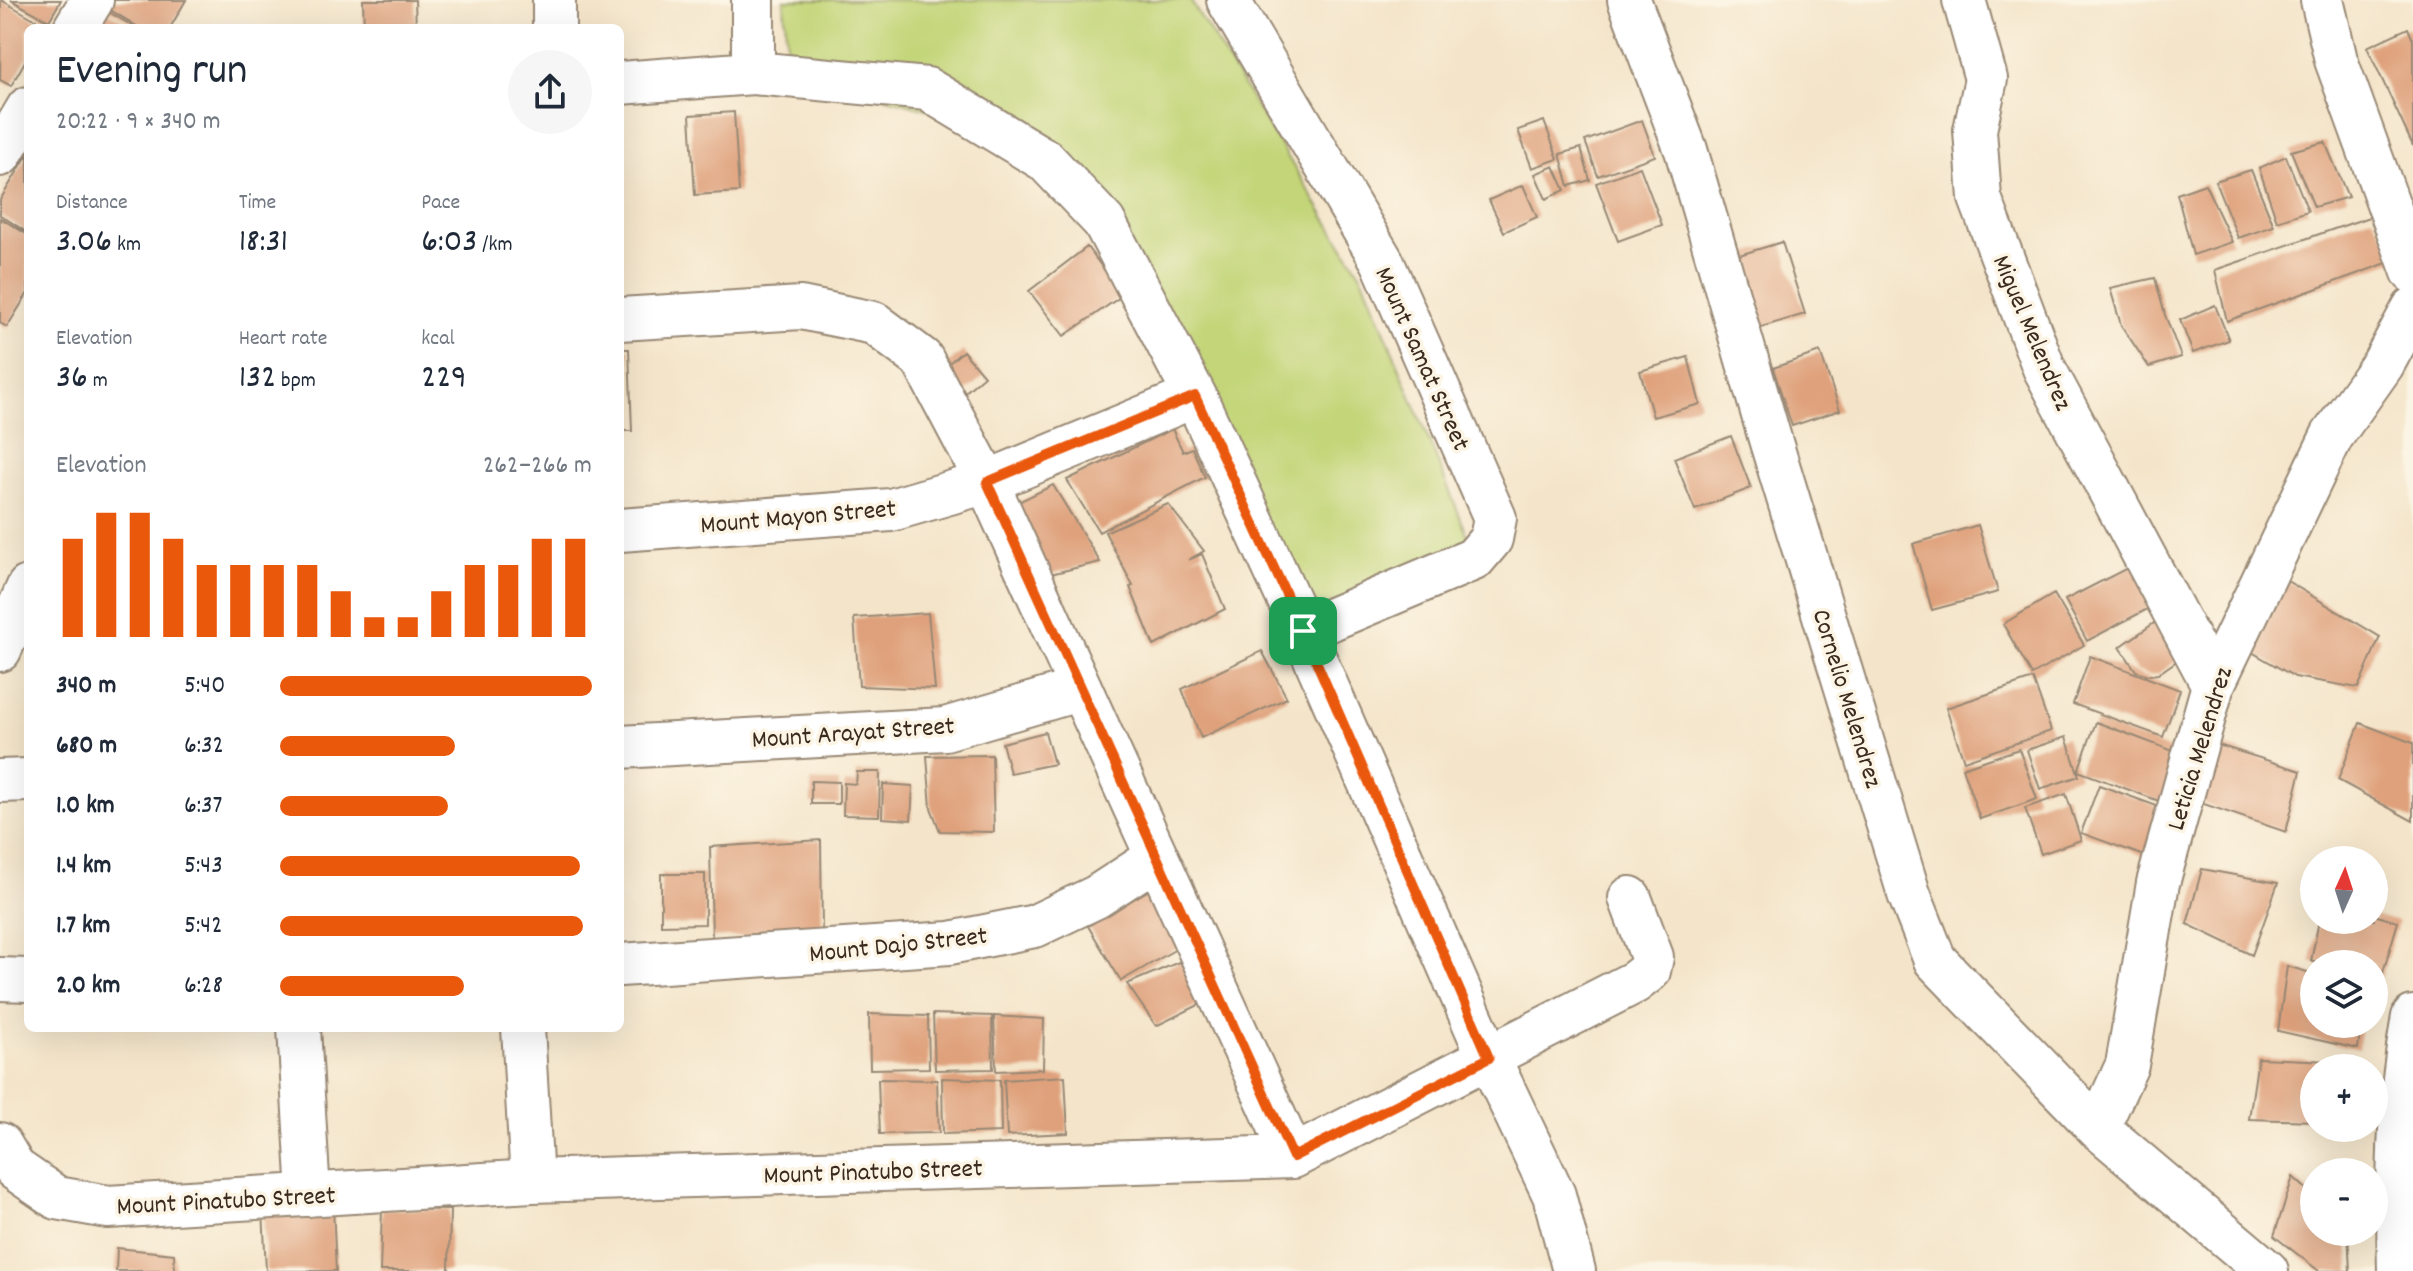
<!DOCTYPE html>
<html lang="en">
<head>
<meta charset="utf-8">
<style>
  body { margin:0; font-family:Dekko,sans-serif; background:#f6f6f7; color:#1f2937; height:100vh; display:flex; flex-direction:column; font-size:30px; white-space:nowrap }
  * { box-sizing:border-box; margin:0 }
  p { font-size:26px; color:#747a83 }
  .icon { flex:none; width:44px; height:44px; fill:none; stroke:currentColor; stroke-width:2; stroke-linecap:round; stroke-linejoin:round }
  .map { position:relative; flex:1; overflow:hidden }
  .sheet { position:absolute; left:24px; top:24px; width:600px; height:1008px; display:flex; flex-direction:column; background:#fff; border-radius:12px; box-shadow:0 8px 32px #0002 }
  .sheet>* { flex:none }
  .needle { width:52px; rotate:3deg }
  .buttons { position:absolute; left:2300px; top:846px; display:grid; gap:16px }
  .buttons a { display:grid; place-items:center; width:88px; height:88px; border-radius:50%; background:#fff; box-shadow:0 8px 32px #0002; font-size:40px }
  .pin { position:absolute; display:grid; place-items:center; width:68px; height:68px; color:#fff; margin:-34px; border-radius:16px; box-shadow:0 4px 12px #0006 }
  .round { display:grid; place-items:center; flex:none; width:84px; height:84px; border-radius:42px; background:#f6f6f7 }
  .headline { display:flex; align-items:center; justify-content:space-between; height:136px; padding:0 32px }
  h1 { font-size:44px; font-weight:600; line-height:60px }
  .metrics { display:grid; grid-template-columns:repeat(3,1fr); gap:12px; height:136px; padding:8px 32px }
  .metrics div { display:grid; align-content:center }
  .metrics b { font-size:34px; font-weight:600 }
  .metrics small { font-size:22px; font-weight:400 }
  .metrics p { font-size:22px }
  .chart { height:224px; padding:16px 32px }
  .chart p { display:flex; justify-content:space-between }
  .chart svg { width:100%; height:144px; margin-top:8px; stroke:#ea580c; stroke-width:6 }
  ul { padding:0 32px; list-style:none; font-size:26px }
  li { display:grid; grid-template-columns:128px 96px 1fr; align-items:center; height:60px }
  li i { height:20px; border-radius:10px; background:#ea580c }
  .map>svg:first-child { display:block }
  .green { fill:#c3d578; stroke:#7f804b; stroke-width:2 }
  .building { fill:#dfa17b }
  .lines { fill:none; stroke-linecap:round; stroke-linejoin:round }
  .minor-casing { stroke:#988874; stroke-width:46 }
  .minor { stroke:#fff; stroke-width:42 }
  .route-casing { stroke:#fff; stroke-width:16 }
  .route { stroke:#ea580c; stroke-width:10 }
  .labels { text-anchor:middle; stroke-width:7; stroke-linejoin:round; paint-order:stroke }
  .street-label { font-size:26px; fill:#3b2a1e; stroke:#fcf5e5 }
</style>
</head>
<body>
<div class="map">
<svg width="2413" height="1271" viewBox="0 0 2413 1271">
  <rect width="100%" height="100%" fill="#fcf5e5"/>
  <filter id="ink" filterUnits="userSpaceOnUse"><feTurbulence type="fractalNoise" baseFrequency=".0125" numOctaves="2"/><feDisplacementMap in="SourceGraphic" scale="16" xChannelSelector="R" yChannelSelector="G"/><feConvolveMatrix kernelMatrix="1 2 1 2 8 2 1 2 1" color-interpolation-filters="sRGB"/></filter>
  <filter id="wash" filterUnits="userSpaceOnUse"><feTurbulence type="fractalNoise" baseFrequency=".006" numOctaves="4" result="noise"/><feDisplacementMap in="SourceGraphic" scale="32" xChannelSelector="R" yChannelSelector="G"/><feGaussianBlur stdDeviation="1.8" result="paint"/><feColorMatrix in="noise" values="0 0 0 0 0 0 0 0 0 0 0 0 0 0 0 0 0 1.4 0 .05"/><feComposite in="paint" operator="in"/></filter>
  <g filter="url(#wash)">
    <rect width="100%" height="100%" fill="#f4e5ca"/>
    <!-- green -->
    <path class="green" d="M784 0H1190L1363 278 1469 539 1307 620 1054 145 788 70Z"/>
    <g id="blocks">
      <!-- building -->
      <path class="building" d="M1 0 45 25 43 28H28V56L11 86 0 80Z
        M11 0H61L49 21Z
        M112 0H186L170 28H140L107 8Z
        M363 0H415L416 28H364Z
        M107 11 136 28H97Z
        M2408 28 2413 40V146L2367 47Z
        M734 112 739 192 695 195 690 115Z
        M1642 120 1655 156 1598 176 1585 141Z
        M1544 121 1558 159 1532 168 1518 130Z
        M2325 142 2348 197 2314 207 2291 151Z
        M1581 148 1590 180 1569 186 1560 154Z
        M28 154V233L0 215V200Z
        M2286 156 2308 211 2277 221 2259 168Z
        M1554 166 1565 190 1546 199 1535 174Z
        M1640 167 1662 225 1618 241 1596 183Z
        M2251 170 2274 226 2238 238 2215 181Z
        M2205 184 2232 242 2193 255 2177 194Z
        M1523 185 1537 217 1504 232 1489 200Z
        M2372 216 2398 259 2227 321 2215 270Z
        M0 218 28 235V293L7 327 0 323Z
        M1782 242 1805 314 1758 328 1736 256Z
        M1087 247 1123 295 1064 336 1029 291Z
        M2155 278 2165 315 2181 357 2149 367 2121 325 2110 288Z
        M2215 305 2229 340 2193 353 2180 320Z
        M620 349H629L632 431H620Z
        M963 351 984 376 963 394 942 369Z
        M1820 352 1840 410 1792 426 1773 368Z
        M1688 357 1700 404 1653 417 1640 371Z
        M1172 429 1183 452 1192 448 1205 477 1099 532 1067 480Z
        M1731 436 1751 488 1695 510 1674 458Z
        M1053 485 1100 562 1042 576 1008 507Z
        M1168 504 1204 551 1188 560 1202 554 1225 609 1154 646 1130 587 1133 586 1105 532Z
        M1978 525 1998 592 1932 610 1913 544Z
        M2137 563 2159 603 2087 641 2065 600Z
        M2269 570 2380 637 2358 688 2295 677 2240 645Z
        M2054 594 2084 645 2032 675 2003 624Z
        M928 613 935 689 859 686 854 618Z
        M2160 619 2185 655 2158 674 2149 675 2136 671 2120 647Z
        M1262 651 1287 698 1201 738 1182 689Z
        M2090 656 2180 690 2163 737 2073 704Z
        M2033 679 2051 731 1964 761 1946 708Z
        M2096 722 2184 755 2167 804 2078 771Z
        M2360 723 2413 743V821L2338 780Z
        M1045 732 1054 764 1010 773 1002 743Z
        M2066 737 2079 776 2040 789 2027 750Z
        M2212 743 2301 771 2286 832 2192 800Z
        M2019 749 2037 799 1980 819 1962 768Z
        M992 755 994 832 940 831 931 808 927 756Z
        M857 772H880L879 816 843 815 844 783 856 784Z
        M811 781 839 782V804H811Z
        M883 784 913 786 911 820 882 818Z
        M2099 785 2168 810 2150 858 2081 833Z
        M2066 794 2081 840 2041 854 2025 808Z
        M821 840 822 932 712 938 710 847Z
        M2202 869 2278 883 2252 955 2187 924Z
        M661 874H705V924L661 925Z
        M1149 890 1183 945 1121 981 1088 926Z
        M2374 915 2398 922 2379 986 2374 984V964H2319L2311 961 2319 920H2374Z
        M1186 959 1209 1000 1156 1026 1127 984Z
        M2287 966 2314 974V1024H2361L2358 1049 2278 1031Z
        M869 1014 928 1016 929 1068 870 1069Z
        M933 1014 992 1016 993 1069 935 1070Z
        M994 1016 1044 1019 1043 1069 996 1071Z
        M2258 1058 2355 1062V1068H2314V1121L2249 1119Z
        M1065 1076 1068 1133 1007 1136 1004 1080Z
        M942 1078 1000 1080 1001 1132 943 1134Z
        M878 1079 937 1080 939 1133 880 1134Z
        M2293 1177 2314 1196V1232H2348L2350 1271H2319L2274 1236Z
        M333 1206 336 1271H266L263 1209Z
        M382 1209 450 1210 449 1271H380Z
        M117 1248 174 1254 175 1271H116Z"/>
    </g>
  </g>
  <g filter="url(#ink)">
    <use href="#blocks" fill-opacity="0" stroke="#988874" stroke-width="2"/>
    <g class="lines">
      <!-- minor casing -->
      <g class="minor-casing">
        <path id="minor" d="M554 0V28
          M1228 0 1382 261 1495 518 1491 539 1474 559 1303 631
          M1629 0 1686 150 1770 439 1909 894 1935 960 2098 1128 2267 1271
          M1964 0 1986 79 1975 130 1980 198 2044 368 2213 685
          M2322 0 2336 60 2413 272
          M75 28 92 0
          M753 73V0
          M620 83 753 73 927 89 1045 160 1104 222 1195 396 1303 631 1489 1058 1554 1195 1574 1271
          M0 155 28 108
          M620 319 801 308 874 323 922 359 987 482 1293 1157
          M620 530 891 510 987 482 1195 396
          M0 650 28 587
          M620 747 945 729 1081 689
          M0 781 28 780
          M620 965 950 943 1035 926 1096 897 1156 858
          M0 979 28 980
          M299 1028 309 1195
          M523 1028 532 1181
          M2098 1128 2127 1065 2158 883 2213 685 2332 436 2383 364 2413 309
          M0 1144 15 1169 57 1198 108 1207 532 1181 1293 1157 1635 982 1649 971 1652 957 1630 898
          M2399 1271C2397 1185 2397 1102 2413 1017"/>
      </g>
      <!-- minor -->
      <use href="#minor" class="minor"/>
    </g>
  </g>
  <g class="lines" filter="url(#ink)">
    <!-- route casing -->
    <g class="route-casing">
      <path id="route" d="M1195 396 1303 631 1489 1058 1293 1157 987 482Z"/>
    </g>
    <!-- route -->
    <use href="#route" class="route"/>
  </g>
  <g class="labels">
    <!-- street labels -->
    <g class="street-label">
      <text transform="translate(2034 332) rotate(67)" y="9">Miguel Melendrez</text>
      <text transform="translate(1424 358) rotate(66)" y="9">Mount Samat Street</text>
      <text transform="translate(798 515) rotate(-5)" y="9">Mount Mayon Street</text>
      <text transform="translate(1849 698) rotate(73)" y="9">Cornelio Melendrez</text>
      <text transform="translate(853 731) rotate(-4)" y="9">Mount Arayat Street</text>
      <text transform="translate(2198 748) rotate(-73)" y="9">Leticia Melendrez</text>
      <text transform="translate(898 943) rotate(-6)" y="9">Mount Dajo Street</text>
      <text transform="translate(873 1170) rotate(-2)" y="9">Mount Pinatubo Street</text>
      <text transform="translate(226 1199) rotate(-3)" y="9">Mount Pinatubo Street</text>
    </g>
  </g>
</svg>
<div class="buttons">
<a><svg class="needle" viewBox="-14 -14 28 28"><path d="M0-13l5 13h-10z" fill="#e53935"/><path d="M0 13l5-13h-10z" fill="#747a83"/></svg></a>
<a><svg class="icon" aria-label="layers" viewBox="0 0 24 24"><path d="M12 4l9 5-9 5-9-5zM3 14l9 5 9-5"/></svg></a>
<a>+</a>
<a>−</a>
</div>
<div class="pin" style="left:1303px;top:631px;background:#1e9e55"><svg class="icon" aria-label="arrive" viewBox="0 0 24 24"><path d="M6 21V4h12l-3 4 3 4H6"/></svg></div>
<section class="sheet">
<div class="headline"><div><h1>Evening run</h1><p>20:22 · 9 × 340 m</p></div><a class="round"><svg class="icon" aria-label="share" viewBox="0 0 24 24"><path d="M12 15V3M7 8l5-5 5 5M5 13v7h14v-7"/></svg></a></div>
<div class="metrics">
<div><p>Distance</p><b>3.06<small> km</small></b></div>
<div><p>Time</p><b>18:31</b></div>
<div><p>Pace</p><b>6:03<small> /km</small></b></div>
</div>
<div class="metrics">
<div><p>Elevation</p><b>36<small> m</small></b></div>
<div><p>Heart rate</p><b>132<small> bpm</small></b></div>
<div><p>kcal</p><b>229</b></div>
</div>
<div class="chart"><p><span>Elevation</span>262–266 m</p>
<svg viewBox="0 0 160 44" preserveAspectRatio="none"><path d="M5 44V14M15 44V6M25 44V6M35 44V14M45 44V22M55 44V22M65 44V22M75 44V22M85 44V30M95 44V38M105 44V38M115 44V30M125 44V22M135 44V22M145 44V14M155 44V14"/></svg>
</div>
<ul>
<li><b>340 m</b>5:40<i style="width:100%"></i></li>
<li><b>680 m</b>6:32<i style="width:56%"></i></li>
<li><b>1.0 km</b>6:37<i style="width:54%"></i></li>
<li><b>1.4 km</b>5:43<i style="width:96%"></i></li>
<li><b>1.7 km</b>5:42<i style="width:97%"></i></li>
<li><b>2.0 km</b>6:28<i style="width:59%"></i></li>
</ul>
</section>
</div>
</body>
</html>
